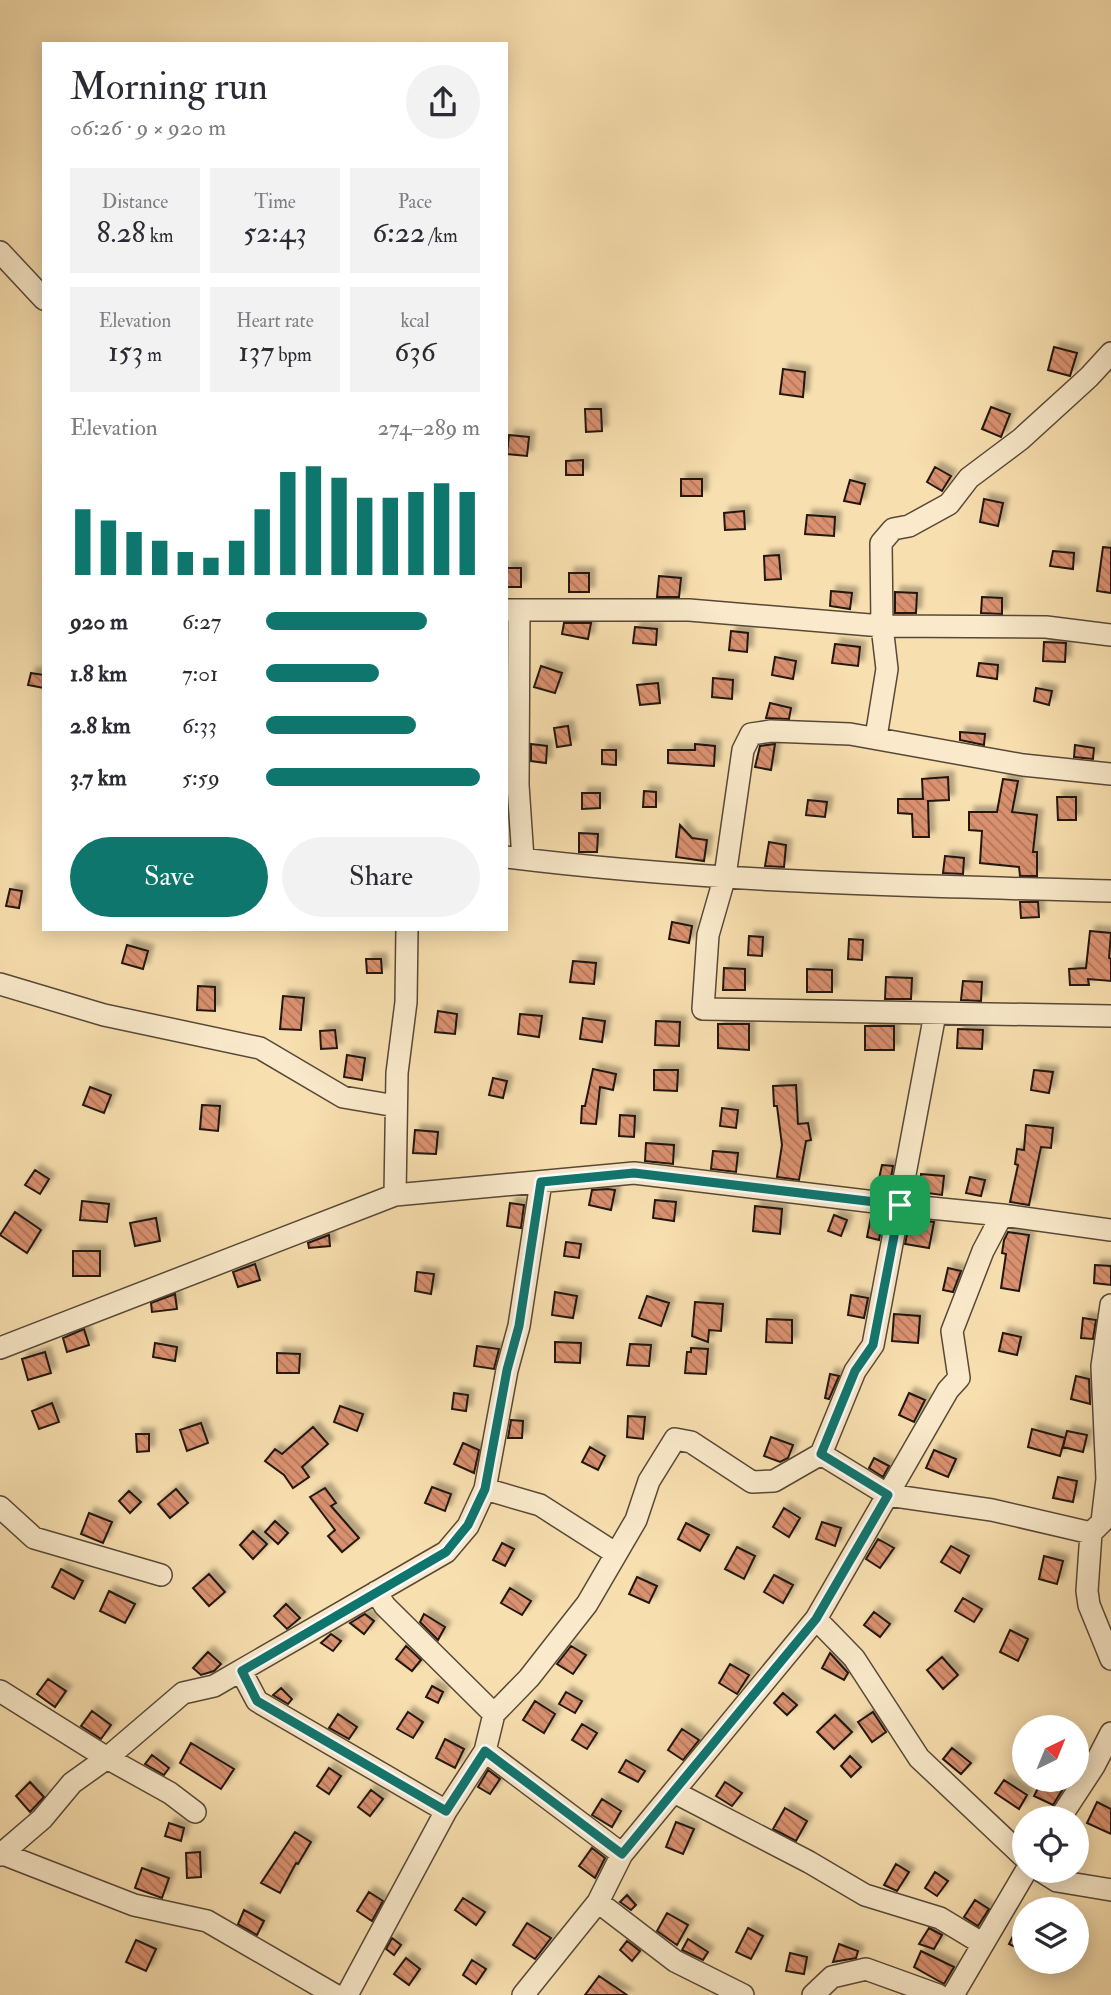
<!DOCTYPE html>
<html lang="en">
<head>
<meta charset="utf-8">
<style>
  body { margin:0; font-family:"IM FELL Double Pica",serif; background:#f2f2f3; color:#2b2b33; height:100vh; display:flex; flex-direction:column; font-size:26px; white-space:nowrap }
  * { box-sizing:border-box; margin:0 }
  p { font-size:23px; color:#7c7c81 }
  .icon { flex:none; width:38px; height:38px; fill:none; stroke:currentColor; stroke-width:2; stroke-linecap:round; stroke-linejoin:round }
  .map { position:relative; flex:1; overflow:hidden }
  .side { position:absolute; left:42px; top:42px; width:466px; height:889px; display:flex; flex-direction:column; background:#fff; border-radius:0px; box-shadow:0 4px 18px #0003 }
  .side>* { flex:none }
  .needle { width:46px; rotate:43deg }
  .fabs { position:absolute; left:1012px; top:1715px; display:grid; gap:14px }
  .fabs a { display:grid; place-items:center; width:77px; height:77px; border-radius:50%; background:#fff; box-shadow:0 4px 18px #0003; font-size:35px }
  .pin { position:absolute; display:grid; place-items:center; width:60px; height:60px; color:#fff; margin:-30px; border-radius:14px; box-shadow:0 4px 10px #0006 }
  .round { display:grid; place-items:center; flex:none; width:74px; height:74px; border-radius:37px; background:#f2f2f3 }
  .headline { display:flex; align-items:center; justify-content:space-between; height:119px; padding:0 28px }
  h1 { font-size:38px; font-weight:600; line-height:52px }
  .stats { display:grid; grid-template-columns:repeat(3,1fr); gap:10px; height:119px; padding:7px 28px }
  .stats div { display:grid; align-content:center; border-radius:0px; background:#f2f2f3; text-align:center }
  .stats b { font-size:30px; font-weight:600 }
  .stats small { font-size:19px; font-weight:400 }
  .stats p { font-size:19px }
  .chart { height:196px; padding:14px 28px }
  .chart p { display:flex; justify-content:space-between }
  .chart svg { width:100%; height:126px; margin-top:7px; stroke:#0f766e; stroke-width:6 }
  .cta { display:flex; gap:14px; margin-top:auto; padding:14px 28px }
  .cta a { flex:1; height:80px; border-radius:42px; background:#0f766e; color:#fff; font-size:28px; font-weight:600; line-height:80px; text-align:center }
  .cta a+a { background:#f2f2f3; color:#2b2b33 }
  ul { padding:0 28px; list-style:none; font-size:23px }
  li { display:grid; grid-template-columns:112px 84px 1fr; align-items:center; height:52px }
  li i { height:18px; border-radius:9px; background:#0f766e }
  .map>svg:first-child { display:block }
  .building { fill:url(#building-back-hatch); stroke:#211610; stroke-width:2; filter:url(#shadow) }
  .lines { fill:none; stroke-linecap:round; stroke-linejoin:round }
  .minor-casing { stroke:#574838; stroke-width:24 }
  .minor { stroke:#faeacb; stroke-width:21 }
  .route-casing { stroke:#fff; stroke-width:14 }
  .route { stroke:#0f766e; stroke-width:9 }
</style>
</head>
<body>
<div class="map">
<svg width="1111" height="1995" viewBox="0 0 1111 1995">
  <defs>
    <pattern id="building-back-hatch" width="6" height="6" patternUnits="userSpaceOnUse" patternTransform="scale(1.75)"><rect width="6" height="6" fill="#da9170"/><path d="M-1 5l2 2M0 0l6 6M5-1l2 2" fill="none" stroke="#b0755b"/></pattern>
    <filter id="shadow"><feDropShadow dx="5.5" dy="-5.5" stdDeviation="2" flood-color="#0004"/></filter>
  </defs>
  <rect width="100%" height="100%" fill="#f8dfaf"/>
  <filter id="stains"><feTurbulence type="fractalNoise" baseFrequency=".00286" numOctaves="4"/><feColorMatrix values="0 0 0 0 .2 0 0 0 0 .09 0 0 0 0 .02 0 0 0 .5 -.17"/></filter>
  <radialGradient id="worn" r=".72"><stop offset=".6" stop-color="#630" stop-opacity="0"/><stop offset="1" stop-color="#630" stop-opacity=".3"/></radialGradient>
  <!-- building -->
  <path class="building" d="M1054 347 1077 353 1070 376 1048 370Z
    M783 369 805 372 803 397 780 394Z
    M991 407 1010 414 1001 437 982 429Z
    M585 409H601L602 431 586 432Z
    M509 435 529 437 527 456 507 454Z
    M583 460V475H566V461Z
    M935 467 951 476 942 491 927 482Z
    M681 479H702V496H681Z
    M850 480 865 484 860 504 844 501Z
    M984 499 1003 503 998 526 980 522Z
    M744 511 745 529 725 530 724 513Z
    M807 515 835 517 834 536 805 534Z
    M1103 547 1111 548V593L1097 591Z
    M1053 551 1074 553 1073 569 1050 566Z
    M779 555 781 579 765 580 764 556Z
    M506 568H521V587H506Z
    M569 573H589V592H569Z
    M659 576 681 578 679 597H657Z
    M831 591 852 593 850 609 830 606Z
    M895 592 917 593 916 613H895Z
    M982 597 1002 598V614L981 613Z
    M564 623H591L588 639 562 634Z
    M635 627 657 629 656 645 633 643Z
    M731 631 748 633 747 652 729 650Z
    M1044 642 1066 643 1065 662 1043 661Z
    M835 644 860 647 858 666 832 663Z
    M775 657 796 661 793 679 772 675Z
    M979 663 998 665 997 679 977 676Z
    M541 666 562 673 555 693 534 687Z
    M31 673 44 675V688L28 685Z
    M713 678 733 680 732 699 712 697Z
    M658 683 660 703 640 705 637 685Z
    M1036 688 1052 691 1049 705 1034 701Z
    M770 703 791 708 789 719 766 718Z
    M568 726 571 745 557 747 554 728Z
    M960 732 985 734 984 745 960 740Z
    M531 744 547 746 546 763 531 761Z
    M695 744 715 746 714 766 668 763V750H695Z
    M775 744 771 770 755 767 760 746Z
    M1075 745 1094 748 1093 759 1074 757Z
    M602 750H616V765L602 764Z
    M948 777 949 800 928 801 929 837H913L912 814 898 813V799H923L922 779Z
    M1003 779 1018 781 1012 812 1037 815 1033 852H1037V876H1020L1019 867 980 863 982 831 969 830V812H997Z
    M644 791 656 792V807H643Z
    M582 793H600V808L582 809Z
    M1057 797H1076V820H1058Z
    M808 800 827 802 825 817 806 815Z
    M680 825 692 838 707 840 704 861 676 857Z
    M579 833 598 834 597 852H579Z
    M769 842 786 845 784 867 765 866Z
    M945 856 964 858 963 874 943 873Z
    M10 889 22 891 19 908 6 906Z
    M1020 902H1038L1039 917 1021 918Z
    M672 922 692 926 689 943 669 939Z
    M1090 931 1111 933 1109 958 1111 959V981L1088 979 1089 985H1070L1069 969 1086 968Z
    M749 936 763 937 762 956 748 955Z
    M849 939 863 940 862 960 848 959Z
    M127 945 148 951 143 969 122 963Z
    M366 959H381L382 973H367Z
    M573 961 596 963 594 984 570 982Z
    M724 968 745 969V990H723Z
    M807 969 832 970V992H807Z
    M886 977 912 978 911 999H885Z
    M963 981 982 982 981 1001 961 1000Z
    M198 986 215 987V1011L197 1010Z
    M283 996 304 998 301 1030 280 1029Z
    M438 1011 457 1014 455 1034 435 1032Z
    M520 1014 542 1016 539 1037 518 1034Z
    M583 1018 605 1021 602 1042 580 1039Z
    M656 1021 680 1022 679 1046 655 1045Z
    M718 1024H749V1050L718 1048Z
    M865 1026H894V1050H865Z
    M958 1029 983 1030 982 1049 957 1048Z
    M335 1030 337 1048 321 1049 320 1031Z
    M347 1055 365 1058 362 1080 344 1077Z
    M593 1069 616 1074 613 1090 600 1087 596 1124 581 1123 582 1106H585Z
    M654 1070H678L677 1091 654 1090Z
    M1034 1070 1053 1072 1049 1093 1031 1090Z
    M493 1078 507 1081 503 1098 489 1095Z
    M796 1085 798 1124 808 1123 811 1140 806 1141 799 1180 777 1177 782 1145 777 1106H774L773 1086Z
    M90 1087 111 1095 104 1113 83 1105Z
    M202 1105 220 1106 218 1131 200 1129Z
    M722 1108 738 1110 736 1128 720 1126Z
    M620 1115 635 1116 634 1137 619 1136Z
    M1026 1125 1053 1128 1051 1148 1041 1147 1029 1205 1010 1202 1018 1165 1015 1164 1017 1149 1024 1150Z
    M415 1130 438 1132 436 1154 413 1153Z
    M646 1143 674 1145 673 1164 645 1161Z
    M713 1151 738 1153 736 1172 711 1169Z
    M882 1165 893 1166 890 1184 878 1183Z
    M35 1170 49 1179 40 1194 25 1185Z
    M921 1174 944 1176 942 1195 919 1192Z
    M970 1177 985 1180 981 1196 966 1193Z
    M608 1189 615 1190 611 1210 589 1205 592 1190Z
    M655 1200 676 1202 674 1221 653 1218Z
    M82 1201 109 1204 107 1222 80 1220Z
    M510 1203 524 1205 521 1228 507 1226Z
    M755 1206 782 1209 780 1234 753 1231Z
    M15 1212 41 1230 27 1253 0 1235Z
    M834 1215 847 1220 841 1236 828 1231Z
    M871 1217 883 1219 879 1240 867 1237Z
    M156 1218 160 1241 135 1246 130 1223Z
    M914 1220 934 1222 929 1248 905 1244 909 1225 913 1226Z
    M1008 1232 1029 1235 1019 1291 1001 1288 1006 1254 1002 1253 1004 1240Z
    M329 1235 330 1246 309 1248 308 1243Z
    M566 1242 581 1244 579 1258 564 1256Z
    M73 1251H100V1276H73Z
    M255 1264 260 1280 238 1287 233 1272Z
    M1095 1265 1111 1266V1285L1094 1283Z
    M948 1268 961 1271 953 1292 943 1290Z
    M417 1272 434 1274 431 1294 415 1291Z
    M555 1292 577 1296 573 1318 552 1315Z
    M175 1294 177 1309 152 1312 151 1303Z
    M851 1295 868 1298 864 1318 848 1315Z
    M647 1296 669 1303 661 1326 639 1318Z
    M695 1302 723 1304 721 1331 709 1330 708 1342 692 1336Z
    M894 1314 920 1316 918 1343 892 1341Z
    M1083 1318 1096 1320 1093 1339 1081 1338Z
    M767 1319 792 1320V1343L766 1342Z
    M84 1329 89 1345 67 1352 63 1338Z
    M1003 1333 1021 1337 1017 1355 999 1351Z
    M555 1342 581 1343 580 1363 555 1362Z
    M155 1343 177 1347 175 1361 153 1357Z
    M630 1344 651 1345 649 1366 627 1365Z
    M477 1346 499 1349 494 1369 474 1366Z
    M691 1348 708 1349 706 1374 685 1373 687 1352H691Z
    M45 1352 51 1373 28 1380 22 1359Z
    M277 1353 300 1354 299 1373H277Z
    M830 1374 839 1376 829 1399 825 1398Z
    M1076 1376 1089 1379 1090 1404 1071 1399Z
    M454 1393 468 1395 466 1411 452 1409Z
    M909 1393 925 1400 914 1422 899 1415Z
    M52 1403 59 1422 39 1429 32 1411Z
    M340 1406 363 1414 357 1431 334 1422Z
    M628 1416 645 1417 643 1439 627 1437Z
    M511 1420 523 1421 522 1438H508Z
    M201 1423 208 1443 187 1451 180 1430Z
    M313 1427 328 1444 302 1467 309 1477 293 1488 284 1475 265 1461 275 1449 282 1454Z
    M1032 1429 1065 1438 1060 1456 1028 1447Z
    M1067 1431 1087 1435 1083 1452 1063 1447Z
    M136 1434H149V1451L137 1452Z
    M771 1437 793 1445 788 1458 780 1462 764 1456Z
    M463 1443 479 1450 474 1473 454 1464Z
    M590 1447 605 1456 598 1470 582 1462Z
    M934 1450 956 1459 948 1477 926 1468Z
    M874 1458 889 1466 883 1477 869 1468Z
    M1058 1477 1077 1481 1073 1502 1053 1498Z
    M432 1487 451 1494 445 1511 425 1503Z
    M325 1488 336 1503 331 1506 359 1538 342 1552 328 1536 335 1530 310 1497Z
    M176 1489 188 1503 170 1518 158 1504Z
    M129 1491 141 1502 130 1513 119 1501Z
    M784 1508 800 1518 789 1537 773 1527Z
    M89 1513 112 1522 103 1543 81 1534Z
    M275 1521 288 1533 278 1544 265 1532Z
    M822 1522 841 1528 835 1546 816 1539Z
    M686 1523 709 1535 700 1551 678 1539Z
    M253 1531 267 1544 253 1559 240 1545Z
    M878 1539 894 1548 880 1568 866 1559Z
    M502 1543 514 1549 505 1566 493 1560Z
    M951 1546 969 1556 960 1573 941 1562Z
    M737 1547 755 1556 744 1579 725 1569Z
    M1044 1556 1063 1561 1057 1584 1039 1579Z
    M61 1569 83 1581 74 1599 52 1587Z
    M209 1574 225 1592 209 1606 193 1588Z
    M774 1575 793 1585 783 1603 764 1592Z
    M637 1577 657 1586 649 1603 629 1594Z
    M510 1588 531 1601 522 1615 501 1603Z
    M109 1591 135 1604 125 1623 100 1611Z
    M963 1598 982 1609 974 1622 955 1611Z
    M286 1604 300 1618 287 1629 274 1616Z
    M874 1612 890 1624 880 1637 864 1625Z
    M365 1614 374 1621 364 1634 350 1623Z
    M424 1614 445 1627 438 1640 420 1622Z
    M1010 1630 1028 1639 1018 1661 1000 1652Z
    M331 1634 341 1641 333 1651 321 1643Z
    M406 1646 421 1660 412 1671 396 1659Z
    M571 1646 586 1655 573 1674 557 1664Z
    M208 1652 221 1664 214 1671 201 1675 193 1668Z
    M830 1653 848 1673 844 1680 822 1668Z
    M942 1657 958 1675 943 1689 927 1670Z
    M730 1664 749 1675 737 1694 719 1683Z
    M48 1679 66 1691 55 1707 37 1694Z
    M432 1686 443 1692 438 1703 426 1697Z
    M281 1688 292 1699 288 1704 273 1695Z
    M566 1692 582 1701 575 1713 559 1704Z
    M783 1693 797 1705 787 1715 774 1703Z
    M535 1701 555 1714 544 1733 523 1720Z
    M92 1711 111 1725 101 1739 81 1726Z
    M408 1712 423 1722 413 1738 397 1729Z
    M873 1712 886 1732 872 1742 858 1722Z
    M338 1714 357 1727 349 1739 329 1728Z
    M835 1715 852 1732 834 1749 817 1732Z
    M582 1724 597 1733 587 1749 572 1740Z
    M682 1729 699 1740 683 1760 668 1750Z
    M445 1739 464 1749 455 1768 436 1758Z
    M191 1743 234 1769 221 1789 180 1763Z
    M952 1748 971 1763 961 1774 943 1759Z
    M152 1755 169 1768 164 1775 145 1764Z
    M850 1756 861 1767 851 1777 841 1766Z
    M626 1760 645 1771 638 1782 619 1772Z
    M329 1768 341 1776 329 1794 317 1786Z
    M488 1770 500 1779 490 1794 478 1787Z
    M1004 1780 1027 1795 1019 1809 995 1793Z
    M1042 1780H1058L1066 1784 1053 1805 1034 1796Z
    M30 1782 44 1797 30 1812 16 1796Z
    M725 1782 742 1793 732 1806 716 1796Z
    M371 1790 383 1799 370 1816 358 1807Z
    M602 1799 621 1811 612 1827 592 1815Z
    M1097 1802 1111 1809V1834L1087 1823Z
    M785 1808 807 1821 796 1841 773 1829Z
    M676 1822 694 1829 683 1854 666 1847Z
    M169 1823 184 1828 181 1841 165 1836Z
    M295 1832 311 1842 298 1864 296 1863 280 1893 261 1883Z
    M592 1848 605 1858 595 1878 579 1866Z
    M200 1852 201 1877 187 1878 186 1853Z
    M896 1864 909 1872 897 1891 884 1885Z
    M142 1868 169 1878 162 1898 135 1888Z
    M935 1872 948 1881 937 1896 925 1888Z
    M369 1892 383 1901 372 1921 357 1911Z
    M627 1895 636 1905 631 1910 620 1902Z
    M463 1898 485 1912 476 1925 455 1910Z
    M975 1900 989 1909 978 1926 964 1917Z
    M244 1910 264 1921 257 1935 238 1924Z
    M667 1913 688 1925 677 1945 657 1931Z
    M1024 1914V1951L1009 1944Z
    M527 1923 551 1938 535 1959 513 1945Z
    M748 1928 763 1936 751 1959 736 1952Z
    M929 1928 942 1935 934 1949 919 1944Z
    M392 1938 401 1945 394 1955 386 1949Z
    M688 1939 708 1952 703 1960 682 1950Z
    M136 1940 156 1949 146 1971 126 1962Z
    M627 1941 640 1951 632 1961 620 1950Z
    M839 1944 858 1951 856 1958 833 1962Z
    M921 1951 954 1967 944 1984 914 1967Z
    M790 1953 807 1957 804 1974 786 1971Z
    M406 1958 420 1969 409 1985 394 1974Z
    M472 1960 486 1969 476 1984 463 1975Z
    M599 1976 627 1995H585Z"/>
  <g class="lines">
    <!-- minor casing -->
    <g class="minor-casing">
      <path id="minor" d="M0 252 44 299
        M506 610H689L882 626 1046 627 1111 635
        M519 610 518 785 523 859
        M876 737 887 669 882 626 881 543 893 529 909 526 949 504 969 478 1021 439 1089 377 1111 353
        M1111 774 1023 765 850 734 771 731 751 734 743 750 725 876 708 935 703 1009 1111 1016
        M506 857C706 882 909 886 1111 891
        M0 984 104 1015 260 1048 343 1097 396 1106
        M395 1195 397 1073 406 1002 407 929
        M1111 1305 1102 1366 1107 1479 1102 1522 1091 1533 1087 1591 1089 1605 1111 1659
        M0 1348 395 1195 634 1173 900 1205 1002 1215 1111 1230
        M821 1454 888 1495 992 1510 1091 1533
        M485 1489 540 1505 615 1553
        M0 1507 34 1538 161 1575
        M376 1592 385 1606 494 1714
        M816 1619 854 1658 919 1758 1024 1857
        M241 1671 257 1701 446 1811
        M0 1691 107 1758 170 1793 195 1812
        M485 1751 622 1854
        M674 1792 809 1862 865 1895 940 1918 983 1944
        M1060 1818 1094 1766 1111 1733
        M3 1854 134 1905 207 1921 335 1995
        M0 1855 42 1819 72 1783 107 1758 183 1693 214 1686 446 1552 468 1526 485 1489 507 1370 519 1326 541 1182
        M1041 1871 1057 1881 1111 1890
        M598 1902 675 1961 743 1995
        M347 1995 446 1811 485 1751 494 1714 529 1678 587 1604 636 1520 649 1481 675 1439 691 1442 752 1482 774 1481 821 1454 855 1371 873 1345 935 1014
        M523 1995 598 1902 622 1854 816 1619 948 1390 959 1378 952 1331 983 1251 1002 1215
        M813 1995 832 1977 866 1969 938 1995
        M953 1995 1026 1871"/>
    </g>
    <!-- minor -->
    <use href="#minor" class="minor"/>
  </g>
  <g class="lines">
    <!-- route casing -->
    <g class="route-casing">
      <path id="route" d="M634 1173 900 1205 873 1345 855 1371 821 1454 888 1495 816 1619 622 1854 485 1751 446 1811 257 1701 242 1671 446 1552 468 1525 485 1489 507 1370 519 1326 541 1182Z"/>
    </g>
    <!-- route -->
    <use href="#route" class="route"/>
  </g>
  <rect width="100%" height="100%" filter="url(#stains)"/>
  <rect width="100%" height="100%" fill="url(#worn)"/>
</svg>
<div class="fabs">
<a><svg class="needle" viewBox="-14 -14 28 28"><path d="M0-13l5 13h-10z" fill="#e53935"/><path d="M0 13l5-13h-10z" fill="#7c7c81"/></svg></a>
<a><svg class="icon" aria-label="locate" viewBox="0 0 24 24"><circle cx="12" cy="12" r="6"/><path d="M12 2v4M12 18v4M2 12h4M18 12h4"/></svg></a>
<a><svg class="icon" aria-label="layers" viewBox="0 0 24 24"><path d="M12 4l9 5-9 5-9-5zM3 14l9 5 9-5"/></svg></a>
</div>
<div class="pin" style="left:900px;top:1205px;background:#1e9e55"><svg class="icon" aria-label="arrive" viewBox="0 0 24 24"><path d="M6 21V4h12l-3 4 3 4H6"/></svg></div>
<section class="side">
<div class="headline"><div><h1>Morning run</h1><p>06:26 · 9 × 920 m</p></div><a class="round"><svg class="icon" aria-label="share" viewBox="0 0 24 24"><path d="M12 15V3M7 8l5-5 5 5M5 13v7h14v-7"/></svg></a></div>
<div class="stats">
<div><p>Distance</p><b>8.28<small> km</small></b></div>
<div><p>Time</p><b>52:43</b></div>
<div><p>Pace</p><b>6:22<small> /km</small></b></div>
</div>
<div class="stats">
<div><p>Elevation</p><b>153<small> m</small></b></div>
<div><p>Heart rate</p><b>137<small> bpm</small></b></div>
<div><p>kcal</p><b>636</b></div>
</div>
<div class="chart"><p><span>Elevation</span>274–289 m</p>
<svg viewBox="0 0 160 44" preserveAspectRatio="none"><path d="M5 44V21M15 44V25M25 44V29M35 44V32M45 44V36M55 44V38M65 44V32M75 44V21M85 44V8M95 44V6M105 44V10M115 44V17M125 44V17M135 44V15M145 44V12M155 44V15"/></svg>
</div>
<ul>
<li><b>920 m</b>6:27<i style="width:75%"></i></li>
<li><b>1.8 km</b>7:01<i style="width:53%"></i></li>
<li><b>2.8 km</b>6:33<i style="width:70%"></i></li>
<li><b>3.7 km</b>5:59<i style="width:100%"></i></li>
</ul>
<div class="cta"><a>Save</a><a>Share</a></div>
</section>
</div>
</body>
</html>
